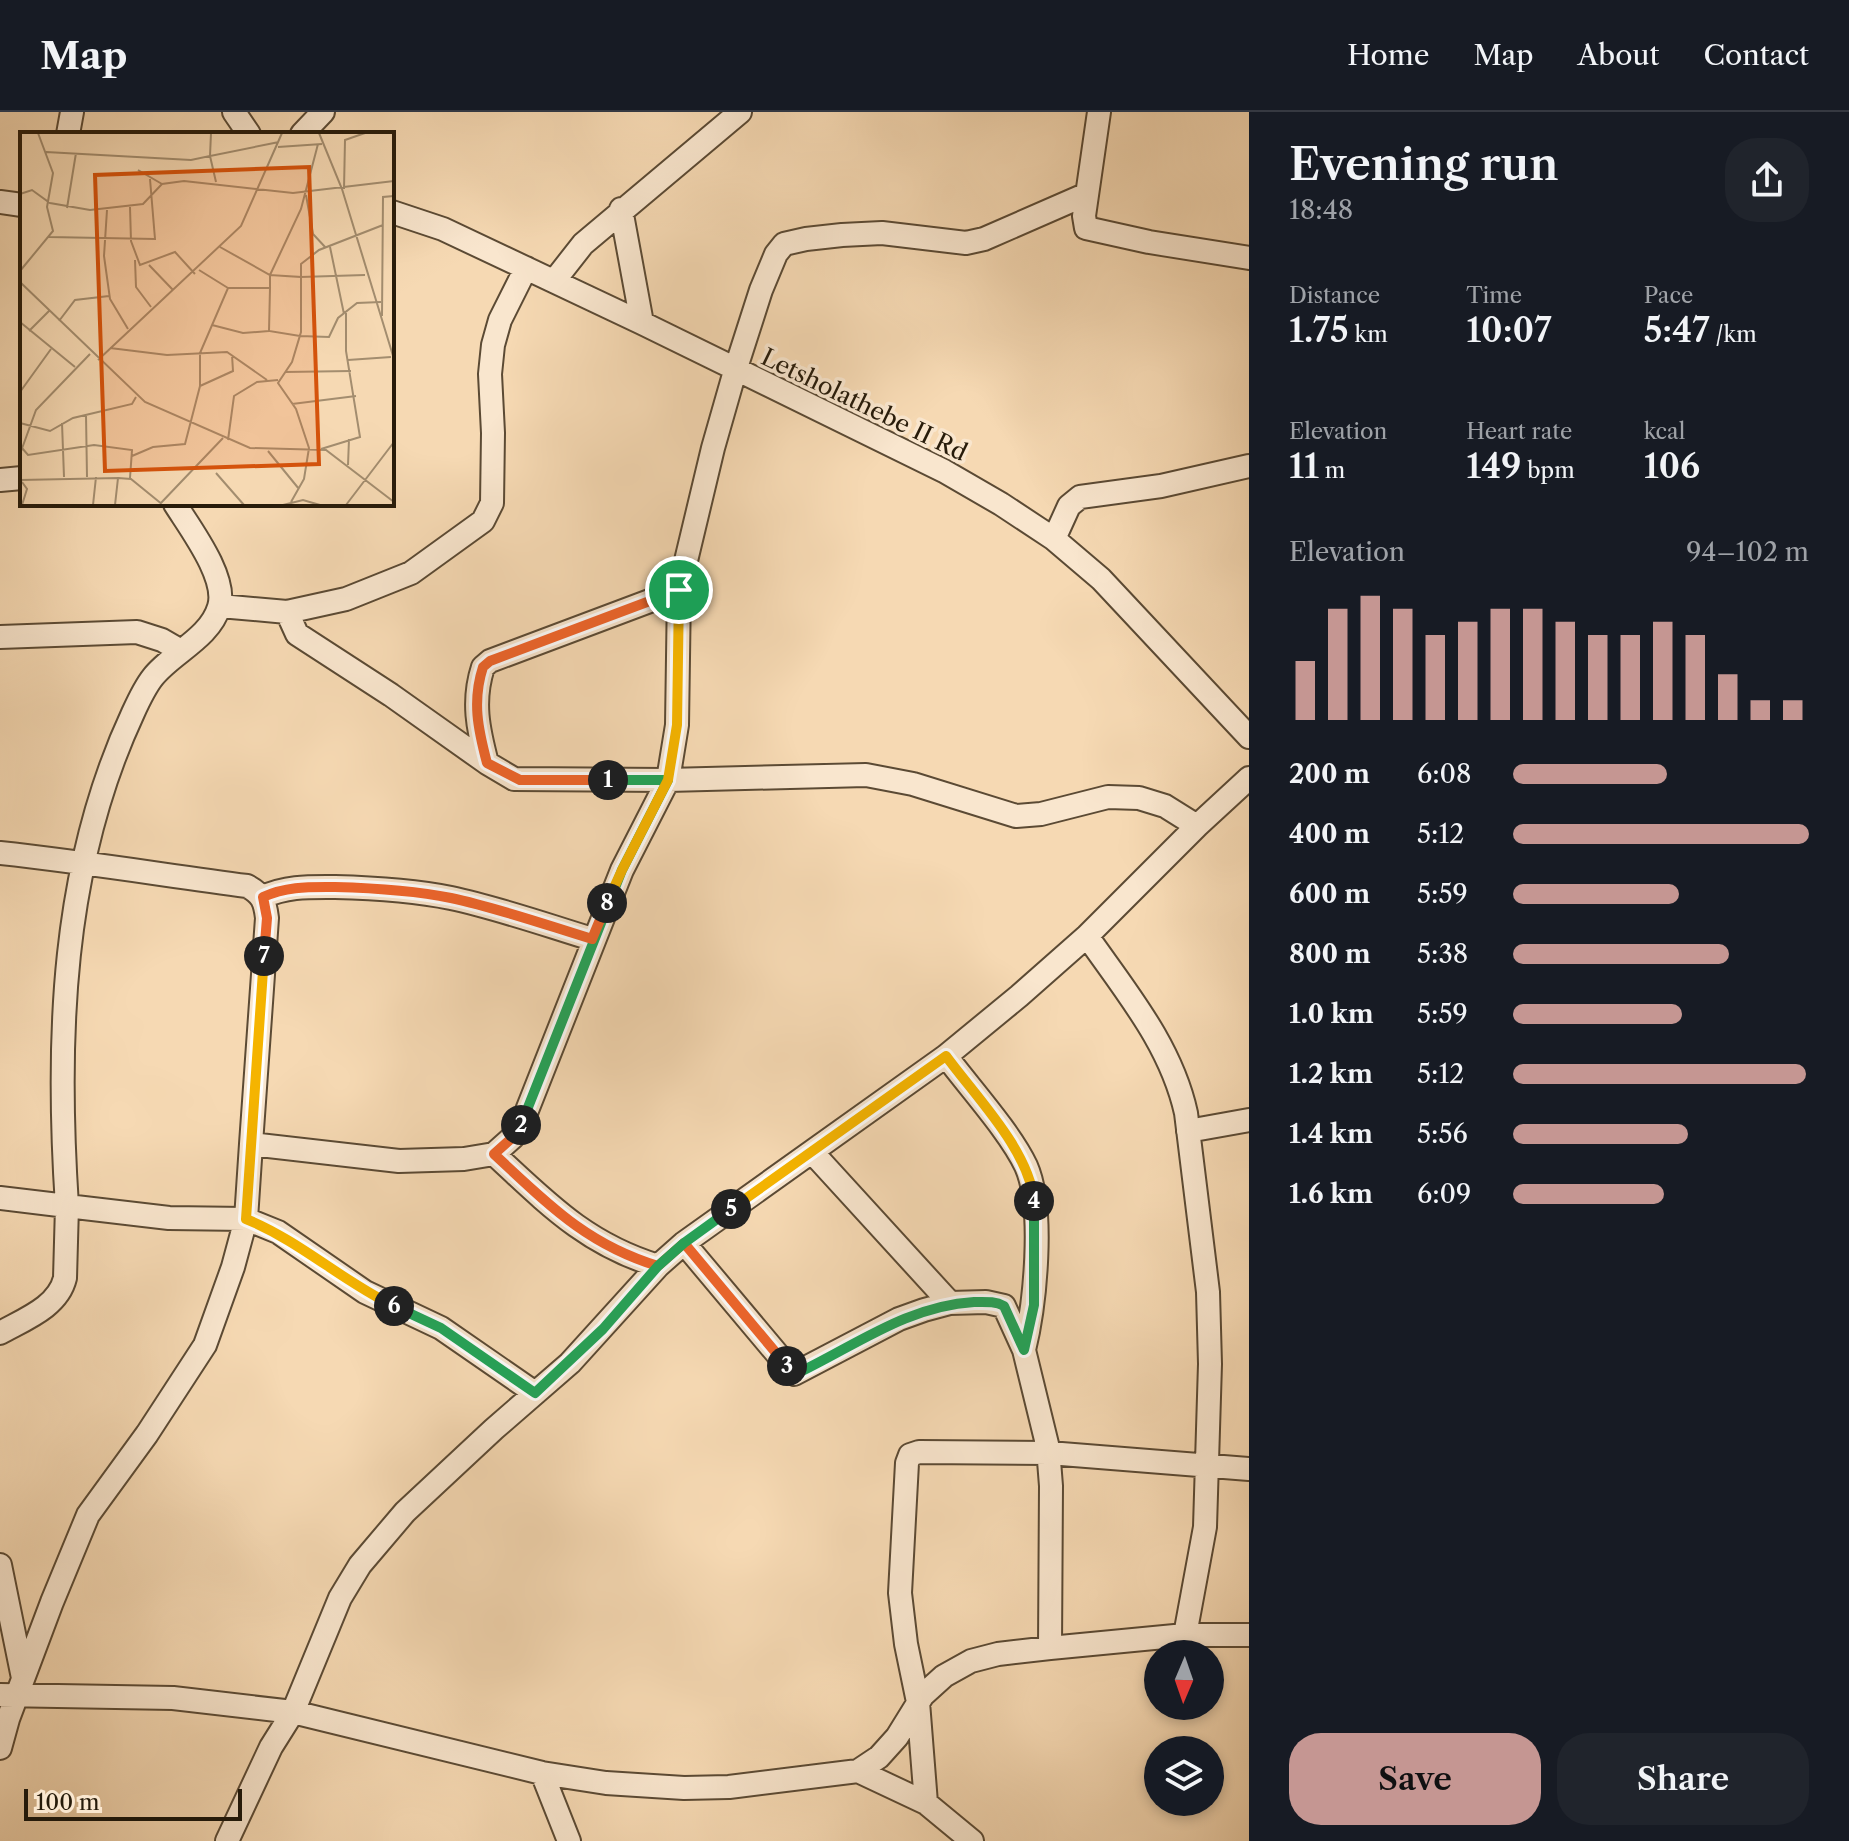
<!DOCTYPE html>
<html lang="en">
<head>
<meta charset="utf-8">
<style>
  body { margin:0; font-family:"Libre Caslon Text",serif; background:#20242c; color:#f1f3f6; height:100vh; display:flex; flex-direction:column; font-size:30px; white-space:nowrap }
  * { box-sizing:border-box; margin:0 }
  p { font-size:26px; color:#9ea1a6 }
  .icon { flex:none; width:44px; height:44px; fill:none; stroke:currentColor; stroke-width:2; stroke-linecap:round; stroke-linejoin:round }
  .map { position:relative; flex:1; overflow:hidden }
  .sheet { display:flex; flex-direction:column; background:#171b24; width:600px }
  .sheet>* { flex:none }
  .needle { width:52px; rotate:182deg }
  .buttons { position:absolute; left:1144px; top:1528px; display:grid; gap:16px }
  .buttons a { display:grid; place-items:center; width:80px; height:80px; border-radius:50%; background:#171b24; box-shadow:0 4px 12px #0003; font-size:40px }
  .scale { position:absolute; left:24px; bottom:20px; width:218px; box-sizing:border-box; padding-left:8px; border:4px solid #271b0a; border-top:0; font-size:22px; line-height:28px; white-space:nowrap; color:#271b0a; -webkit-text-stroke:6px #f9e6ce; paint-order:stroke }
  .pin { position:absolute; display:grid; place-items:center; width:68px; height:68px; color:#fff; margin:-34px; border:4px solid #fff; border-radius:50%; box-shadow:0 2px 8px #0007 }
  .km { position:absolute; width:40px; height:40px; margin:-20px; border-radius:50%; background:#222; color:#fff; font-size:22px; line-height:40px; text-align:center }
  .round { display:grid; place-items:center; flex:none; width:84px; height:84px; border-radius:32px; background:#20242c }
  .headline { display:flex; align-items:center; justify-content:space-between; height:136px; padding:0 40px }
  h1 { font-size:44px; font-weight:600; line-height:60px }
  .metrics { display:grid; grid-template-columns:repeat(3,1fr); gap:12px; height:136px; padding:8px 40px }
  .metrics div { display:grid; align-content:center }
  .metrics b { font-size:34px; font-weight:600 }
  .metrics small { font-size:22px; font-weight:400 }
  .metrics p { font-size:22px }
  .chart { height:224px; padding:16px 40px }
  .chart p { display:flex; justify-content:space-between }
  .chart svg { width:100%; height:144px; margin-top:8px; stroke:#c59692; stroke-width:6 }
  .button { display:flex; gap:16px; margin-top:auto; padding:16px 40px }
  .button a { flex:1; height:92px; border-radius:32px; background:#c59692; color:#111; font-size:32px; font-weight:600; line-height:92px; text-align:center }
  .button a+a { background:#20242c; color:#f1f3f6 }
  ul { padding:0 40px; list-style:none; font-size:26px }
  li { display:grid; grid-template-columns:128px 96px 1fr; align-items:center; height:60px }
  li i { height:20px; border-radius:10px; background:#c59692 }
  header { display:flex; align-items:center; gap:48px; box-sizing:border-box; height:112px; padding:0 40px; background:#171b24; border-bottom:2px solid #363941 }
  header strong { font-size:38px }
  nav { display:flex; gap:44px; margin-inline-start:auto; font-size:28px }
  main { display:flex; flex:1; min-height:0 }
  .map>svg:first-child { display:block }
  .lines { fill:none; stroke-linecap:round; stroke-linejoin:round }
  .minor-casing { stroke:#5b4a34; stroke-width:26 }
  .minor { stroke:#f9e6ce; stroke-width:22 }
  .split-1-casing { stroke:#fff; stroke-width:16 }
  .split-2-casing { stroke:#fff; stroke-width:16 }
  .split-3-casing { stroke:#fff; stroke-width:16 }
  .split-4-casing { stroke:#fff; stroke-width:16 }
  .split-5-casing { stroke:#fff; stroke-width:16 }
  .split-6-casing { stroke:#fff; stroke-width:16 }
  .split-7-casing { stroke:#fff; stroke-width:16 }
  .split-8-casing { stroke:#fff; stroke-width:16 }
  .split-9-casing { stroke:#fff; stroke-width:16 }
  .split-1 { stroke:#f0652b; stroke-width:10 }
  .split-2 { stroke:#22a559; stroke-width:10 }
  .split-3 { stroke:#f0652b; stroke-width:10 }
  .split-4 { stroke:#22a559; stroke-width:10 }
  .split-5 { stroke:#f5b400; stroke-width:10 }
  .split-6 { stroke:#22a559; stroke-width:10 }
  .split-7 { stroke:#f5b400; stroke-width:10 }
  .split-8 { stroke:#f0652b; stroke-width:10 }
  .split-9 { stroke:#f5b400; stroke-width:10 }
  .labels { text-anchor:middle; stroke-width:7; stroke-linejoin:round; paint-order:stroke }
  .street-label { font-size:24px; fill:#271b0a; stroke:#f9e6ce }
  .inset-road { fill:none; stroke:#a38d6f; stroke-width:2 }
  .view { fill:#d5530c; fill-opacity:0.15; stroke:#d5530c; stroke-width:4 }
  .inset-edge { fill:none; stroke:#271b0a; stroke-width:4 }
</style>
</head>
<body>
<header>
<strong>Map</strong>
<nav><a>Home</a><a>Map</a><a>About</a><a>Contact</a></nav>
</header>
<main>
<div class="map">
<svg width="1249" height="1729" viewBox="0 0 1249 1729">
  <rect width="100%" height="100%" fill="#f6d9b3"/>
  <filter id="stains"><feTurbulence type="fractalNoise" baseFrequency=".0025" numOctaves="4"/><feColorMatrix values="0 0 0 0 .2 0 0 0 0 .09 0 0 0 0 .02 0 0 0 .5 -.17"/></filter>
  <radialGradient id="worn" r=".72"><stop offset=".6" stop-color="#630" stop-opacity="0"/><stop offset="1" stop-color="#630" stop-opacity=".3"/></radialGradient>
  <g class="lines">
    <!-- minor casing -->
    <g class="minor-casing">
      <path id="minor" d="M234 0 249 22
        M1099 0 1084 104 1086 116 1149 130 1249 146
        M68 22 72 0
        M302 22 323 0
        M0 90 22 93
        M621 97 642 211
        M392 100 443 117 642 211 944 359 1001 392 1054 427 1101 467 1249 625
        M554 169 583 132 740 0
        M0 368 22 366
        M175 392C190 416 228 466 219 495 210 526 172 541 153 565 145 575 138 590 133 601 61 755 56 928 67 1094L169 1106 246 1107 251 1032
        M1054 427 1069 394 1080 385 1161 374 1249 354
        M220 494 287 500 346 487 411 461 483 409 492 391 493 321 490 262 493 233 500 208 526 156
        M287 500 297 522 391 583 487 651 514 667 668 668 866 663 913 672 1016 704 1041 702 1108 685 1139 686 1165 694 1197 714
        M0 525 137 520 162 528 181 539
        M487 651C478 617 472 589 483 555L490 549 679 478
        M0 741C83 750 164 763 247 774 262 782 265 789 267 806L251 1032 399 1049 464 1047 494 1042 513 1025 524 1006 622 758 668 668 677 613 679 478 713 336 735 259 761 178 776 142 784 132 806 127 842 123 882 121 966 131 984 127 1087 82
        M263 785C287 774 309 775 335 775 374 776 412 778 451 786 498 796 546 813 592 827
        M1087 824C1126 880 1171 933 1186 1001L1208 1180 1210 1252 1205 1415 1185 1523
        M946 944C969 975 1010 1020 1026 1054 1045 1097 1035 1193 1024 1238
        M1188 1019 1249 1008
        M812 1040 950 1191
        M494 1042C548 1092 586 1132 658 1154
        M0 1086 67 1094 65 1166C58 1195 25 1207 0 1221
        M684 1131 794 1262 899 1207 924 1198 950 1191 986 1190 1004 1194 1024 1238 1048 1336 1051 1374 1050 1536
        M0 1453 23 1566
        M0 1583 173 1586 293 1600 542 1661 606 1671 684 1676 729 1675 858 1659 879 1645 897 1625 923 1583 944 1564 971 1549 998 1542 1050 1536 1185 1523H1249
        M0 1636 8 1607 52 1490 88 1403 147 1322 205 1233 233 1155 246 1107 278 1120 365 1180 441 1216 535 1281
        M858 1659 926 1691 972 1729
        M542 1661 569 1729
        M926 1691 918 1590 906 1532 900 1481 907 1351 910 1343 919 1340 1049 1341 1249 1357
        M227 1729 271 1635 293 1600 340 1486 360 1453 405 1400 494 1317 570 1251 658 1154 684 1131 946 944 1019 884 1087 824 1197 714 1249 666"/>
    </g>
    <!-- minor -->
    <use href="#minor" class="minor"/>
  </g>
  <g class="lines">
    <!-- split-1 casing -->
    <g class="split-1-casing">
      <path id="split-1" d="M608 668H520L487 651C478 617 472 589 483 555L490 549 679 478"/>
    </g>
    <!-- split-2 casing -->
    <g class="split-2-casing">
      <path id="split-2" d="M521 1013 622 758 668 668H608"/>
    </g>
    <!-- split-3 casing -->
    <g class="split-3-casing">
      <path id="split-3" d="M521 1013 513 1025 494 1042C548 1092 586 1132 658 1154L684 1131 787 1254"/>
    </g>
    <!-- split-4 casing -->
    <g class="split-4-casing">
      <path id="split-4" d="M787 1254 796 1262C855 1234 907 1194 974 1190 985 1190 995 1189 1004 1194L1024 1238 1034 1193V1089"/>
    </g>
    <!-- split-5 casing -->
    <g class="split-5-casing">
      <path id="split-5" d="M731 1097 946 944C976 985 1029 1038 1034 1089"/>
    </g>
    <!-- split-6 casing -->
    <g class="split-6-casing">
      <path id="split-6" d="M394 1194 441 1216 535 1281 603 1217 658 1154 684 1131 731 1097"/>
    </g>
    <!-- split-7 casing -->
    <g class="split-7-casing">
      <path id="split-7" d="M264 844 246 1107C300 1129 342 1169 394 1194"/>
    </g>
    <!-- split-8 casing -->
    <g class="split-8-casing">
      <path id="split-8" d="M264 844 267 806 263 785C287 774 309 775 335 775 374 776 412 778 451 786 498 796 546 813 592 827L607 791"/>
    </g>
    <!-- split-9 casing -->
    <g class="split-9-casing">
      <path id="split-9" d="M607 791 622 758 668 668 677 613 679 478"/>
    </g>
    <!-- split-1 -->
    <use href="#split-1" class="split-1"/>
    <!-- split-2 -->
    <use href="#split-2" class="split-2"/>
    <!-- split-3 -->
    <use href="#split-3" class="split-3"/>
    <!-- split-4 -->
    <use href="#split-4" class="split-4"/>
    <!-- split-5 -->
    <use href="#split-5" class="split-5"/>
    <!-- split-6 -->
    <use href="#split-6" class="split-6"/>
    <!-- split-7 -->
    <use href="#split-7" class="split-7"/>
    <!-- split-8 -->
    <use href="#split-8" class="split-8"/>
    <!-- split-9 -->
    <use href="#split-9" class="split-9"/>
  </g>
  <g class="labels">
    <!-- street labels -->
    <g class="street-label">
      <text transform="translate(864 293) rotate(26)" y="8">Letsholathebe II Rd</text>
    </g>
  </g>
  <!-- overview -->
  <g transform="translate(20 20)">
    <rect width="374" height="374" fill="#f6d9b3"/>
    <path class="inset-road" d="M299 1 322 57 374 227M258 15 302 12M26 20 171 28 190 24 191 1M118 38 142 52M196 50 190 24 259 10M324 57 325 8 345 1M0 62 12 58 30 71 70 78 123 72 142 52 164 49 273 61 374 49M286 63 293 102 306 116M110 75 111 109 120 133 155 120 175 142M47 76 56 21M87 78 84 124 90 167 108 197M29 105 135 107 130 47M200 115 250 143 281 77 298 12M310 115 324 182M115 128 116 155 131 175M129 133 153 158M179 138 208 156M0 139 33 99 27 75 33 41 18 1M345 143 281 145V132L299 118 363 93M0 150 125 270 230 316 306 318 374 370M250 156V143L281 145V200L272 230 258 251 276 277 289 316 284 347 271 370M362 184 363 65 374 64M39 189 55 168 89 164M0 190 55 235M192 193 223 201 249 199M9 199 29 179M90 216 147 223 207 220 247 248M78 228 221 94 262 1M328 228 371 225M265 240 331 239M180 254 213 239 212 223M0 260 31 217M272 272 336 264M66 283 67 345M0 291 30 299 53 286 112 272 116 265M42 291 44 345M208 308 214 264 237 250 258 248M2 316 8 323 74 313 112 318 110 346M301 317 340 305 326 219V181M248 319 279 357M0 322 16 278 70 222M112 324 133 315 165 312 180 254V221L208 156H250L249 199 280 204 309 205 318 186 337 171 361 170M328 333 329 307M196 341 224 373M98 346 111 347 143 373M0 348 98 346 95 373M2 373 7 357 2 350M73 373 76 345M139 373 203 306M263 373 283 368 300 373M326 373 374 310"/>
    <path class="view" d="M289 35 299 332 85 339 75 43Z"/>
    <rect width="374" height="374" class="inset-edge"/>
  </g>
  <rect width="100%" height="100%" filter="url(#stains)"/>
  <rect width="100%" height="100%" fill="url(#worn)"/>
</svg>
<div class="buttons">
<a><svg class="needle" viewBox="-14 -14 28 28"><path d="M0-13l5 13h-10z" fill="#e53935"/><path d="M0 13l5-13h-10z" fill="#9ea1a6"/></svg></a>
<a><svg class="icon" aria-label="layers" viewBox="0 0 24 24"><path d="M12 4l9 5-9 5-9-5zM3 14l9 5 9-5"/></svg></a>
</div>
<div class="scale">100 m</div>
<div class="pin" style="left:679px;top:478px;background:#1e9e55"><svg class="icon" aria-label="arrive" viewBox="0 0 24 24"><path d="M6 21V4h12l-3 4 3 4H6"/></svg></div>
<b class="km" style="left:608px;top:668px">1</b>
<b class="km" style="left:521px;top:1013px">2</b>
<b class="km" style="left:787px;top:1254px">3</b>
<b class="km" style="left:1034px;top:1089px">4</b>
<b class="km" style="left:731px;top:1097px">5</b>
<b class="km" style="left:394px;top:1194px">6</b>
<b class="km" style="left:264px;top:844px">7</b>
<b class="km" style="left:607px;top:791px">8</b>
</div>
<section class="sheet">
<div class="headline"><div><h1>Evening run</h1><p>18:48</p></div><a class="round"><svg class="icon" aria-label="share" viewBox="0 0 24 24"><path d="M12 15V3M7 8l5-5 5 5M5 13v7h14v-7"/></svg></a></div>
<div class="metrics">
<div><p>Distance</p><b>1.75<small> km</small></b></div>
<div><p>Time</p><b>10:07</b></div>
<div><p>Pace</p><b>5:47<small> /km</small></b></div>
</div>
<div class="metrics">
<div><p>Elevation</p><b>11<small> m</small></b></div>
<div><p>Heart rate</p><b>149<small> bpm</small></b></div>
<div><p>kcal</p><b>106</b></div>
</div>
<div class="chart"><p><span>Elevation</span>94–102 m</p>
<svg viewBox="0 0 160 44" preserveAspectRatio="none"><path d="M5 44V26M15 44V10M25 44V6M35 44V10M45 44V18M55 44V14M65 44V10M75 44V10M85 44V14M95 44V18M105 44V18M115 44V14M125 44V18M135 44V30M145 44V38M155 44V38"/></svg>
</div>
<ul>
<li><b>200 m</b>6:08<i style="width:52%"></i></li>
<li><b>400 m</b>5:12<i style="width:100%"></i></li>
<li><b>600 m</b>5:59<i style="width:56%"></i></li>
<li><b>800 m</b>5:38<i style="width:73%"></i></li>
<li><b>1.0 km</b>5:59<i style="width:57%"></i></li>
<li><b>1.2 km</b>5:12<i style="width:99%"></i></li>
<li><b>1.4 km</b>5:56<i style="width:59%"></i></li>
<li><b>1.6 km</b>6:09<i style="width:51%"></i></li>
</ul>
<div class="button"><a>Save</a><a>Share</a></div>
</section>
</main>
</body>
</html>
